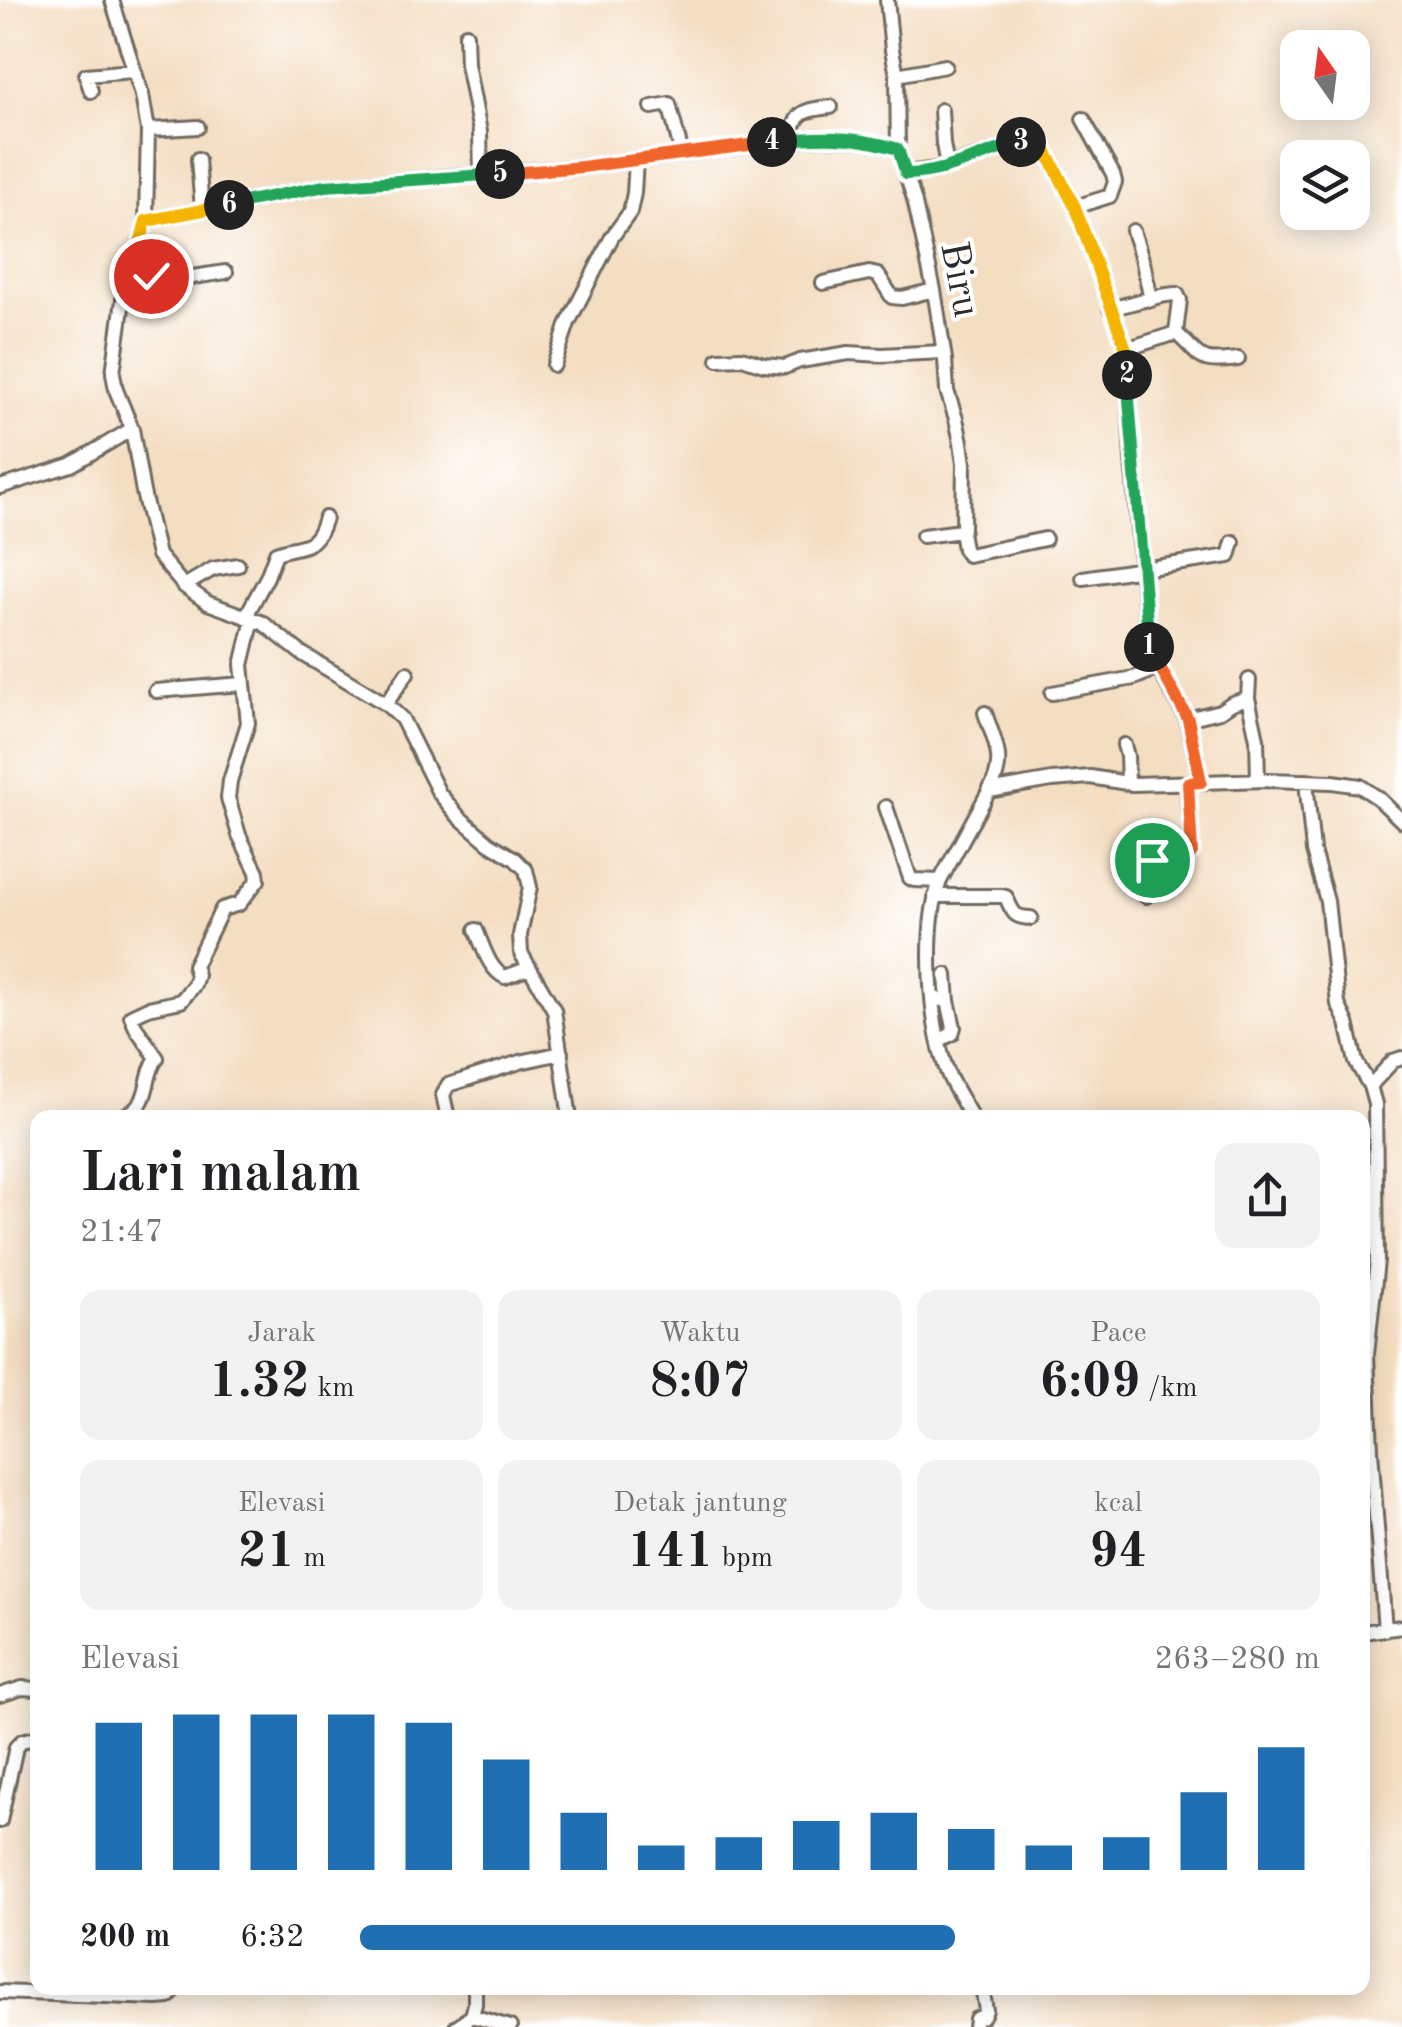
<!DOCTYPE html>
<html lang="id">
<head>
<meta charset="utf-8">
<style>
  body { margin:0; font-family:"Old Standard TT",serif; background:#f2f2f2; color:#202124; height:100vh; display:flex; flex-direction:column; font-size:38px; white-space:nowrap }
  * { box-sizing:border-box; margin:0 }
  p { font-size:32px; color:#757577 }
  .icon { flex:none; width:55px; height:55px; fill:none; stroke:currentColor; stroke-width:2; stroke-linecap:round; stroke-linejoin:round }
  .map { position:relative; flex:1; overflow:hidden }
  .details { position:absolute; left:30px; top:1110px; width:1340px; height:885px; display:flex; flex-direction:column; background:#fff; border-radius:20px; box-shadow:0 5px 25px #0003 }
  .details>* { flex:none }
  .needle { width:65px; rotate:346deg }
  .tools { position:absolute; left:1280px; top:30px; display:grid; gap:20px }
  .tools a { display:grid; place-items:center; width:90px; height:90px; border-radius:20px; background:#fff; box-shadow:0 5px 25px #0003; font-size:50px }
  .pin { position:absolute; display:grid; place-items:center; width:85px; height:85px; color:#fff; margin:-42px; border:5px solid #fff; border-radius:50%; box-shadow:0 2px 10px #0007 }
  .km { position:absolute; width:50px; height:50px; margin:-25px; border-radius:50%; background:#222; color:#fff; font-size:28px; line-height:50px; text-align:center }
  .round { display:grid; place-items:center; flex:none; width:105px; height:105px; border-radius:20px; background:#f2f2f2 }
  .summary { display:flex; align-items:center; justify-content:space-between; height:170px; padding:0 50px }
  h1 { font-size:55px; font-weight:700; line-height:75px }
  .stats { display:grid; grid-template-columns:repeat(3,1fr); gap:15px; height:170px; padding:10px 50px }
  .stats div { display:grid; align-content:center; border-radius:20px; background:#f2f2f2; text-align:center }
  .stats b { font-size:50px; font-weight:700 }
  .stats small { font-size:28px; font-weight:400 }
  .stats p { font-size:28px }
  .chart { height:280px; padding:20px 50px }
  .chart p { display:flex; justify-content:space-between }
  .chart svg { width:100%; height:180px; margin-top:10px; stroke:#1f6fb2; stroke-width:6 }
  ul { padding:0 50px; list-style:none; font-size:32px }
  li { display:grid; grid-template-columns:160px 120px 1fr; align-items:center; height:75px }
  li i { height:25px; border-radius:12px; background:#1f6fb2 }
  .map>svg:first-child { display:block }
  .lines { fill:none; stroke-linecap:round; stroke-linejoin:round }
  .minor-casing { stroke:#716a60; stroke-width:18 }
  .minor { stroke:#fff; stroke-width:12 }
  .split-1-casing { stroke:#fff; stroke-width:20 }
  .split-2-casing { stroke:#fff; stroke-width:20 }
  .split-3-casing { stroke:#fff; stroke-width:20 }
  .split-4-casing { stroke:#fff; stroke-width:20 }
  .split-5-casing { stroke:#fff; stroke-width:20 }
  .split-6-casing { stroke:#fff; stroke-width:20 }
  .split-7-casing { stroke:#fff; stroke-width:20 }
  .split-1 { stroke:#f0652b; stroke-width:12 }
  .split-2 { stroke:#22a559; stroke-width:12 }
  .split-3 { stroke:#f5b400; stroke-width:12 }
  .split-4 { stroke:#22a559; stroke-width:12 }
  .split-5 { stroke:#f0652b; stroke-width:12 }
  .split-6 { stroke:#22a559; stroke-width:12 }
  .split-7 { stroke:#f5b400; stroke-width:12 }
  .labels { text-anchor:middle; stroke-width:8; stroke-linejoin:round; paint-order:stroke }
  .street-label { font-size:40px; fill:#2b2b2b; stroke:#fff }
</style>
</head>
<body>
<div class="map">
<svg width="1402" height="2027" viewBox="0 0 1402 2027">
  <rect width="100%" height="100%" fill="#fff"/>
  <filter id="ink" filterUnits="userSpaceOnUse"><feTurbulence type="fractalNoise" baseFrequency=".01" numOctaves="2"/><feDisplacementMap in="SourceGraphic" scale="20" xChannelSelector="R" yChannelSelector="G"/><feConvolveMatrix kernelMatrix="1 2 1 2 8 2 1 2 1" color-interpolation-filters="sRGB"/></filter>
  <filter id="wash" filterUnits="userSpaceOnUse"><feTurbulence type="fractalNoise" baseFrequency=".0048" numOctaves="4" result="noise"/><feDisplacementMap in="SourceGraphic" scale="40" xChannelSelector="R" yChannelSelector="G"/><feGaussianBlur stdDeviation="2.25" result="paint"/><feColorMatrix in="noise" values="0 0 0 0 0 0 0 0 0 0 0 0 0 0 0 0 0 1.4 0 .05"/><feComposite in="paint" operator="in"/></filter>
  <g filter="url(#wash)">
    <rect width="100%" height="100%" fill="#f4dec2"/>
  </g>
  <g filter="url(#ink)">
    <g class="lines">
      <!-- minor casing -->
      <g class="minor-casing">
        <path id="minor" d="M887 0 892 50 897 75 898 149 914 199 934 290 945 359 947 391 956 419 961 442 964 464 963 529 961 531 923 536
          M466 34 467 64 480 132 481 175
          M897 75 945 66
          M91 91 86 75 133 71
          M652 107 669 104 682 154
          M941 110 943 144 947 166
          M148 130 198 127
          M792 140C794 111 804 110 831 107
          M198 159 202 210
          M906 173 938 169 1039 137 1075 207 1126 349 1132 459 1149 651 1187 719 1201 782 1133 784 1090 777 1052 780 989 791 940 881C923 929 929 1028 949 1076 955 1090 965 1104 972 1118
          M1075 207 1110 196 1115 182 1113 174 1083 119
          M146 221 325 186 582 167 792 140C829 136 862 138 898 149
          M1133 231 1143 262 1151 300
          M131 274 186 278 226 272
          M823 283 869 273 878 275 892 297 902 298 934 290
          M1110 309C1126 305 1165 293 1177 294L1180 300 1176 333
          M1126 349 1176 333C1204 358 1196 364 1238 359
          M718 359 742 358 764 365 785 367 800 361 849 353 881 355 943 352
          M554 365 568 323 612 237 630 212 634 193 636 160
          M132 429 143 492 158 555 184 586 208 603 263 623 301 653 386 704 402 719 439 793 459 817 489 843 515 859 526 870 530 887 520 935 521 953 554 1010 570 1118
          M0 487 71 465 132 429 116 390 113 373 123 300 146 221 148 130 142 95 112 0
          M961 531 964 549 968 555 1045 539
          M1083 578 1229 556 1233 542
          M184 586 213 569 238 565
          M246 616 267 577 276 553C303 543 315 552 325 518
          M156 691 243 684
          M1052 693 1134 678 1154 670 1157 664
          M1248 698 1257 739 1258 780
          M386 704 407 673
          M985 713C995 743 1007 761 989 791
          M1187 719 1220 711 1232 703 1248 698 1249 680
          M1124 745 1127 756 1128 783
          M1306 781 1313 851 1327 901 1338 1004 1347 1023 1356 1062 1370 1086 1375 1104 1377 1261 1367 1354 1371 1451 1385 1630
          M1201 782 1267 780 1333 782 1360 786 1378 798 1402 821
          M886 807 910 878 914 880 940 881
          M935 896H1002L1006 897C1013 913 1014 918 1031 918
          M1146 896 1148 865 1152 860H1185L1192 852 1187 783
          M476 930C483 946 489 970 505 977L529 968
          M946 975 948 1001
          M932 998 948 1001 954 1027 952 1034 940 1040
          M1370 1086 1393 1061 1402 1058
          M125 1118 127 1114C152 1104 143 1076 157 1058L136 1028 131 1016 148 1008 181 1001 194 985 197 975 194 966 222 909 239 904 258 880 257 872 239 835 228 798 230 781 248 723 242 665 253 619
          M448 1118 443 1095 448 1085 520 1062 561 1053
          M1362 1632 1402 1627
          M0 1695 22 1688 38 1689
          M0 1821 16 1747 22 1741 38 1737
          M0 1992 157 1998 169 1997 176 1988
          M472 2016 510 2027
          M456 2027 472 2016 475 2004V1988
          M975 2027 976 2019 983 2016 986 2010 982 1988"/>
      </g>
      <!-- minor -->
      <use href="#minor" class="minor"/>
    </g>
  </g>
  <g class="lines" filter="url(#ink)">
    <!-- split-1 casing -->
    <g class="split-1-casing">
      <path id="split-1" d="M1149 647 1188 719 1201 782 1188 783 1192 852 1185 860H1152"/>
    </g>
    <!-- split-2 casing -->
    <g class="split-2-casing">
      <path id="split-2" d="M1127 375 1149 647"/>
    </g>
    <!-- split-3 casing -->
    <g class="split-3-casing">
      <path id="split-3" d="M1021 142 1039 137 1075 207 1126 349 1127 375"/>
    </g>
    <!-- split-4 casing -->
    <g class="split-4-casing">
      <path id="split-4" d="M772 142C818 136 853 135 898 149L906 174C944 174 984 153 1021 142"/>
    </g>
    <!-- split-5 casing -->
    <g class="split-5-casing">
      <path id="split-5" d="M500 174 582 167 772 142"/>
    </g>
    <!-- split-6 casing -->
    <g class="split-6-casing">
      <path id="split-6" d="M229 205 325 186 500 174"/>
    </g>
    <!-- split-7 casing -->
    <g class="split-7-casing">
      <path id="split-7" d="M151 276 132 274 146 221 229 205"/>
    </g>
    <!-- split-1 -->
    <use href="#split-1" class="split-1"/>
    <!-- split-2 -->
    <use href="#split-2" class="split-2"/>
    <!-- split-3 -->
    <use href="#split-3" class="split-3"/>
    <!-- split-4 -->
    <use href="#split-4" class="split-4"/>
    <!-- split-5 -->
    <use href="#split-5" class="split-5"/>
    <!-- split-6 -->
    <use href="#split-6" class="split-6"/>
    <!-- split-7 -->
    <use href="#split-7" class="split-7"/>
  </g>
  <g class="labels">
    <!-- street labels -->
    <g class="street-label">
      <text transform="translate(962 279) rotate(79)" y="14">Biru</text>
    </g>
  </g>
</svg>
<div class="tools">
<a><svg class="needle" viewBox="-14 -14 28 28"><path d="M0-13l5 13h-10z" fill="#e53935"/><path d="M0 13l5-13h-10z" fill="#757577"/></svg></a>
<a><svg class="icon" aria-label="layers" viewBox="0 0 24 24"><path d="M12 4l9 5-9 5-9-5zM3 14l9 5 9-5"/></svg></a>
</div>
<div class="pin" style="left:1152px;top:860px;background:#1e9e55"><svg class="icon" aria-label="arrive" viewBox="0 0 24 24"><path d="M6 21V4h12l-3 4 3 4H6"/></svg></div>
<div class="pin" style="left:151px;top:276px;background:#d93025"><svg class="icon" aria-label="check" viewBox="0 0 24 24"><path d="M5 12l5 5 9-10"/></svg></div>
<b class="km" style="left:1149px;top:647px">1</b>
<b class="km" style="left:1127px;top:375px">2</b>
<b class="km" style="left:1021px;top:142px">3</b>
<b class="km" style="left:772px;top:142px">4</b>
<b class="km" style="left:500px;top:174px">5</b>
<b class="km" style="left:229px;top:205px">6</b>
<section class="details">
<div class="summary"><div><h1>Lari malam</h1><p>21:47</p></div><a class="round"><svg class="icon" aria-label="share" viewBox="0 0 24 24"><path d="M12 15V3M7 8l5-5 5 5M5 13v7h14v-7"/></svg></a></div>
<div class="stats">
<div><p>Jarak</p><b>1.32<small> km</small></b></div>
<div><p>Waktu</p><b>8:07</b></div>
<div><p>Pace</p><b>6:09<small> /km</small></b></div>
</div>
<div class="stats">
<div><p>Elevasi</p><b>21<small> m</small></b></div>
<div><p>Detak jantung</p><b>141<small> bpm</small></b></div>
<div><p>kcal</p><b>94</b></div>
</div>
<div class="chart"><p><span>Elevasi</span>263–280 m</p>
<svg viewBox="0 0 160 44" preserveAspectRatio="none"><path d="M5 44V8M15 44V6M25 44V6M35 44V6M45 44V8M55 44V17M65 44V30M75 44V38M85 44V36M95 44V32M105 44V30M115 44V34M125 44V38M135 44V36M145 44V25M155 44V14"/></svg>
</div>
<ul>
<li><b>200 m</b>6:32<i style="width:62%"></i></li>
</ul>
</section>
</div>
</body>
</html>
